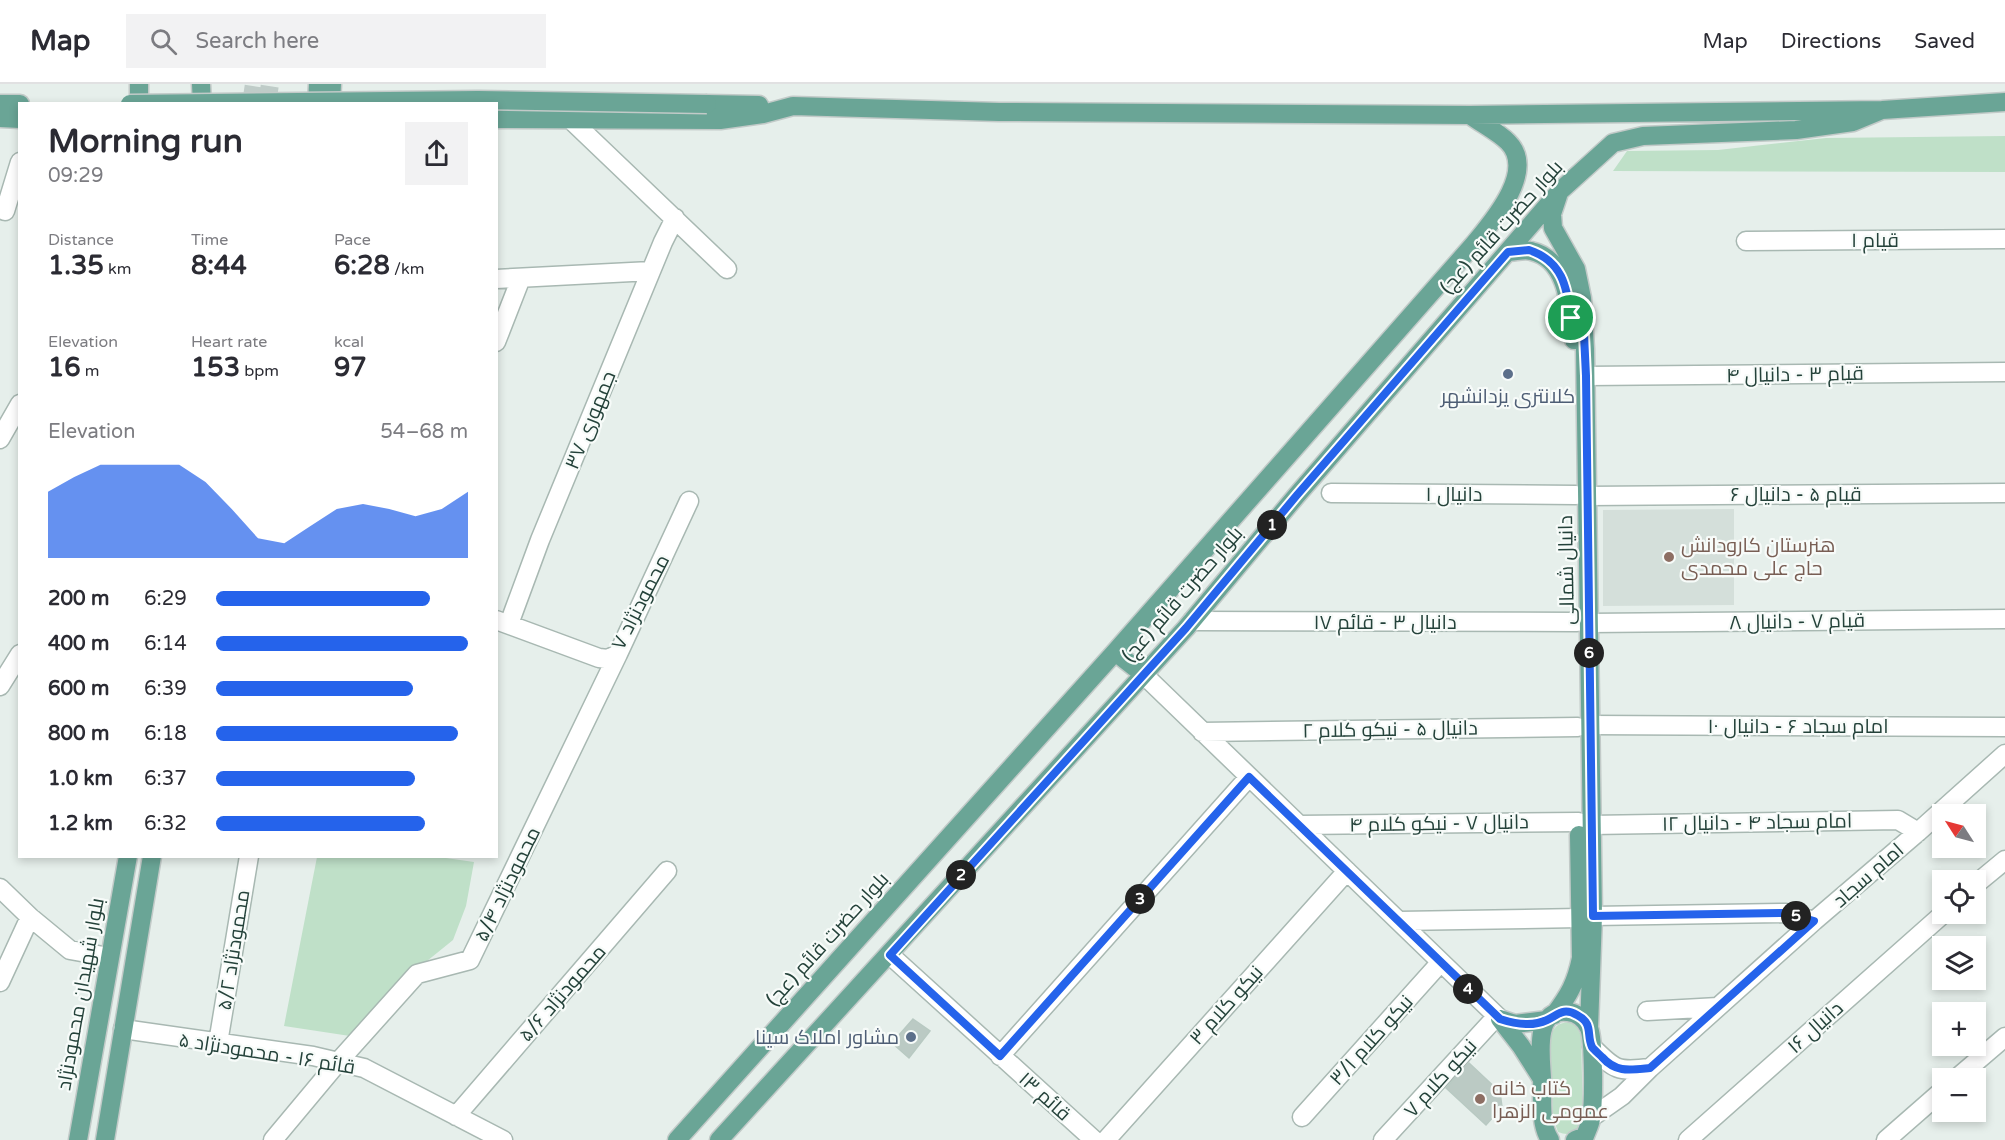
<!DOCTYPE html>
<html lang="en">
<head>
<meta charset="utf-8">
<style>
  body { margin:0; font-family:"Varela Round",Cairo,sans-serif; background:#f2f2f3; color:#2b2b33; height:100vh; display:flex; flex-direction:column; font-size:22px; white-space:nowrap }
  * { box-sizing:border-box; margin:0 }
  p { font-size:20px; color:#7c7c81 }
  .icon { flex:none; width:33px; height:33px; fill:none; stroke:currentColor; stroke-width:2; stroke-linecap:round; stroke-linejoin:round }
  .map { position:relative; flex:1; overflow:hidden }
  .panel { position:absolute; left:18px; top:18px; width:480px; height:756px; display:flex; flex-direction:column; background:#fff; border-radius:0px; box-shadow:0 3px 9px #0003 }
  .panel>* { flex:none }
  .needle { width:39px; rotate:306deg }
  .controls { position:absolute; left:1932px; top:720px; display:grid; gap:12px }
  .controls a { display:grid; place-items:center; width:54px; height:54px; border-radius:0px; background:#fff; box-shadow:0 3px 9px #0003; font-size:30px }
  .pin { position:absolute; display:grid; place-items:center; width:51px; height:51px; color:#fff; margin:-26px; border:3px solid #fff; border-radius:50%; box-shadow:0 2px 6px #0007 }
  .km { position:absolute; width:30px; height:30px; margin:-15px; border-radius:50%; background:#222; color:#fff; font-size:16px; line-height:30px; text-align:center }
  .round { display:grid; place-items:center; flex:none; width:63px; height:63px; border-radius:0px; background:#f2f2f3 }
  .head { display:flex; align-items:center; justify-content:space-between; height:102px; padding:0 30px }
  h1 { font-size:33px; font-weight:700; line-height:45px }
  .stats { display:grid; grid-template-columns:repeat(3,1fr); gap:9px; height:102px; padding:6px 30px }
  .stats div { display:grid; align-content:center }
  .stats b { font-size:26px; font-weight:700 }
  .stats small { font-size:16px; font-weight:400 }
  .stats p { font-size:16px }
  .chart { height:168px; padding:12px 30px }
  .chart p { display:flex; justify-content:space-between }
  .chart svg { width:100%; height:108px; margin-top:6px; fill:#2563eb; opacity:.7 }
  ul { padding:0 30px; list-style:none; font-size:20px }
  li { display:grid; grid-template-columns:96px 72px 1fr; align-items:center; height:45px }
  li i { height:15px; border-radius:8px; background:#2563eb }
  header { display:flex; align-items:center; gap:36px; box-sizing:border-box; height:84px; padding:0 30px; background:#fff; border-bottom:2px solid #e1e1e2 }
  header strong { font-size:28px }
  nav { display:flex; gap:33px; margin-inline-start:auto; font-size:21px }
  .search { width:420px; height:54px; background:#f2f2f3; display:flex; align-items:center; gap:15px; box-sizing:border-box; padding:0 21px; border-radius:0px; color:#7c7c81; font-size:22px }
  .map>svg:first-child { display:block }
  .built { fill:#d4dfda }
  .green { fill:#bfe0c8 }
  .building { fill:#bbcac4; stroke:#b8c9c2; stroke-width:1.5 }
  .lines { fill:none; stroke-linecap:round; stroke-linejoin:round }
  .major-tunnel { stroke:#bfccc8; stroke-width:18; stroke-dasharray:18 9; stroke-linecap:butt }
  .minor-casing { stroke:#a8b8b2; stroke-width:21 }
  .major-casing { stroke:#c2cac8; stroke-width:21 }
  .minor { stroke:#fff; stroke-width:18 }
  .major { stroke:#6aa596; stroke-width:18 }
  .major-bridge-casing { stroke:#c2cac8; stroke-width:21; stroke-linecap:butt }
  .major-bridge { stroke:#6aa596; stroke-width:18 }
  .route-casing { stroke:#fff; stroke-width:12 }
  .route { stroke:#2563eb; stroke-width:8 }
  .service-dot { fill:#5c6f8a; stroke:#f7fbf9; stroke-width:2 }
  .education-dot { fill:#8d6e63; stroke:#f7fbf9; stroke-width:2 }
  .labels { text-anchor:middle; stroke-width:4.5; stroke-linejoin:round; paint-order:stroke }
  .street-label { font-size:20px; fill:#24423a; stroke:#f7fbf9 }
  .service-label { font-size:20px; fill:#4e5e75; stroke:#f7fbf9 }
  .education-label { font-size:20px; fill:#785e54; stroke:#f7fbf9; text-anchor:start }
</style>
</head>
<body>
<header>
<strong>Map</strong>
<div class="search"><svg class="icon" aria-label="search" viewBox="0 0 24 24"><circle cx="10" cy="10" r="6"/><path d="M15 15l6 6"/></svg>Search here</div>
<nav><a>Map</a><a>Directions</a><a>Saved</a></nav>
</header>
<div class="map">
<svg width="2005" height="1056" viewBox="0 0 2005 1056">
  <rect width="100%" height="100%" fill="#e6efeb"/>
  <!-- built -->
  <path class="built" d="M1734 425V521L1603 522V426Z"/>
  <!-- green -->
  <path class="green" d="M2005 52V88L1613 87 1627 67 1718 66 1826 54Z
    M432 772 474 778 466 822 453 856 385 911 350 952 284 942 317 773Z
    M1569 938 1576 942 1581 951 1583 1036C1577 1048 1571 1053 1558 1048L1553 1034 1550 954C1554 943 1557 939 1569 938Z"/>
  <!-- building -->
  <path class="building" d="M913 935 930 947 909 974 892 959Z
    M1469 979 1500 1008 1502 1023 1486 1041 1446 1004Z"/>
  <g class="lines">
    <!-- major-tunnel -->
    <path class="major-tunnel" d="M251 20 254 0
      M267 20 270 0"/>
    <!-- minor casing -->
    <g class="minor-casing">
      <path id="minor" d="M569 34 727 185
        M5 127 20 78
        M1746 157 2005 155
        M496 195 651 187
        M496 258 521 194
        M1586 292 2005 288
        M0 355 20 320
        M1331 409 1576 411
        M1587 412 2005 409
        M496 536 599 574 608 575 618 570 689 417
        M1192 537 1577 538
        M1589 539 2005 535
        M509 540 540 456 663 158 675 134
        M1143 590 1500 935
        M0 602 20 570
        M1590 641 2005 643
        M1202 648 1578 643
        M1299 741 1579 738
        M1591 741 1898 736 1918 748
        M1976 800 2005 776
        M0 804 30 833 70 866 109 873
        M1593 832 1786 829 1814 837
        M1399 837 1580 834
        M890 871 1094 1056
        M0 898 30 833
        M1647 927 1718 923
        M123 945 313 972 364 984 503 1056
        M218 959 249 772
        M1592 963C1615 986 1617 988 1650 984
        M1000 972 1249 693
        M1957 994 2005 953
        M456 1032 667 787
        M1302 1033 1440 879
        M1592 1033 1622 1012 1650 984 1814 837 1918 748 2005 670
        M273 1056 339 977 417 890 470 876 618 570
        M1106 1056 1347 787
        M1383 1056 1497 932
        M1688 1056 1943 830
        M1886 1056 1942 1007"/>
    </g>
    <!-- major casing -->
    <g class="major-casing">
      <path id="major" d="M201 0 202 20
        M0 20H20
        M139 20V0
        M317 20 318 0
        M331 20 332 0
        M707 20 759 21
        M0 34 20 35
        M496 35 720 36 763 30 793 22 999 28 1470 31 1882 26 2005 18
        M1558 112 1552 130 1553 144 1576 185 1582 214 1585 265 1593 832 1589 944
        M1507 168C1515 168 1524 165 1531 167 1569 175 1570 226 1574 256
        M1115 568 1143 590
        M1554 931C1569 911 1576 899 1581 874L1579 751
        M1500 935 1521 962 1542 995
        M1500 935 1515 940 1547 936
        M78 1056 128 772
        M105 1056 152 772
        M677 1056 1115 568 1474 160C1492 138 1537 87 1508 58 1498 48 1482 40 1470 31
        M719 1056 1186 544 1297 411 1560 107 1613 59 1643 52 1796 46 1853 38 1882 26
        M1550 1056C1539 1039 1543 1014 1542 994 1541 973 1533 923 1568 928 1577 929 1585 935 1589 944 1594 957 1594 1019 1591 1035 1590 1041 1587 1046 1585 1052L1575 1056"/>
    </g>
    <!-- minor -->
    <use href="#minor" class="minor"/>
    <!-- major -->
    <use href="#major" class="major"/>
    <!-- major-bridge casing -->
    <g class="major-bridge-casing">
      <path id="major-bridge" d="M130 20 478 16 707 20"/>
    </g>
    <!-- major-bridge -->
    <use href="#major-bridge" class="major-bridge"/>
  </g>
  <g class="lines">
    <!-- route casing -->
    <g class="route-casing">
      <path id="route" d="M1529 166C1562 177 1567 202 1571 234L1583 230 1586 292 1593 832 1786 829 1814 837 1650 984C1630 986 1616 989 1602 973 1599 970 1594 966 1592 963 1586 950 1594 940 1577 931 1563 923 1558 931 1547 936 1532 943 1515 940 1500 935L1249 693 1000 972 890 871 1186 544 1297 411 1508 168Z"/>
    </g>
    <!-- route -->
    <use href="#route" class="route"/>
  </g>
  <!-- markers -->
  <g class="service-dot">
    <circle cx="1508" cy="290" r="6"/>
    <circle cx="911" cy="953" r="6"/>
  </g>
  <g class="education-dot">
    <circle cx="1669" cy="473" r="6"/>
    <circle cx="1480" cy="1015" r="6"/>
  </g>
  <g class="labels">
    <!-- street labels -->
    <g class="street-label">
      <text transform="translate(1501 143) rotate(-48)" y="7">بلوار حضرت قائم (عج)</text>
      <text x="1875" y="163">قیام ۱</text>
      <text transform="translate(1795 290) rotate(-1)" y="7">قیام ۳ - دانیال ۴</text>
      <text transform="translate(590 336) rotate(-68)" y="7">جمهوری ۳۷</text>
      <text x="1454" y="417">دانیال ۱</text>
      <text x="1796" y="417">قیام ۵ - دانیال ۶</text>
      <text transform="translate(1566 486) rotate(-91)" y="7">دانیال شمالی</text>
      <text transform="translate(1182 510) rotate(-49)" y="7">بلوار حضرت قائم (عج)</text>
      <text transform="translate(640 518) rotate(-63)" y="7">محمودنژاد ۷</text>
      <text transform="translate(1797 537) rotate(-1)" y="7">قیام ۷ - دانیال ۸</text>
      <text x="1385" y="545">دانیال ۳ - قائم ۱۷</text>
      <text x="1798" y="649">امام سجاد ۶ - دانیال ۱۰</text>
      <text transform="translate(1390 645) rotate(-1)" y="7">دانیال ۵ - نیکو کلام ۲</text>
      <text transform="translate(1757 738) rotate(-1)" y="7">امام سجاد ۴ - دانیال ۱۲</text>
      <text transform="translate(1439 739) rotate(-1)" y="7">دانیال ۷ - نیکو کلام ۴</text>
      <text transform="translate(1868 791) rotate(-41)" y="7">امام سجاد</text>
      <text transform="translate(507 800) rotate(-64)" y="7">محمودنژاد ۵/۴</text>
      <text transform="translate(827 855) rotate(-48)" y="7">بلوار حضرت قائم (عج)</text>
      <text transform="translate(233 866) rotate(-81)" y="7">محمودنژاد ۵/۲</text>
      <text transform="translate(562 909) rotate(-49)" y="7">محمودنژاد ۵/۶</text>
      <text transform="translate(80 910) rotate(-80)" y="7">بلوار شهیدان محمودنژاد</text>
      <text transform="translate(1226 921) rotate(-48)" y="7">نیکو کلام ۳</text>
      <text transform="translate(1815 943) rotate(-42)" y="7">دانیال ۱۶</text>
      <text transform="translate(1371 956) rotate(-48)" y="7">نیکو کلام ۳/۱</text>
      <text transform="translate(267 969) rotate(9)" y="7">قائم ۱۶ - محمودنژاد ۵</text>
      <text transform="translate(1440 994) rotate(-48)" y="7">نیکو کلام ٧</text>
      <text transform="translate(1045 1012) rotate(42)" y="7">قائم ۱۳</text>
    </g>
    <!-- service labels -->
    <g class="service-label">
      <text x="1508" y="319">کلانتری یزدانشهر</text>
      <text x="899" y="960" text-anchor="end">مشاور املاک سینا</text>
    </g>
    <!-- education labels -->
    <g class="education-label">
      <text x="1681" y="468">هنرستان کارودانش<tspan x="1681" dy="23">حاج علی محمدی</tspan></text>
      <text x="1492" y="1011">کتاب خانه<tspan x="1492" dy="23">عمومی الزهرا</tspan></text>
    </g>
  </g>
</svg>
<div class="controls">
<a><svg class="needle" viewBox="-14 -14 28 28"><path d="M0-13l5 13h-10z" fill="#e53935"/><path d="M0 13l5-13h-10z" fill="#7c7c81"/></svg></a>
<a><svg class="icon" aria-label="locate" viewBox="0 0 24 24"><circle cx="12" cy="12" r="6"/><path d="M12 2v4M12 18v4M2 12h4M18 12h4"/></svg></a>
<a><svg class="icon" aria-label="layers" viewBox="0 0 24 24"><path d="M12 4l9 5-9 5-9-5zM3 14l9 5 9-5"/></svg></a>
<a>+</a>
<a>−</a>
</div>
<div class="pin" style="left:1571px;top:234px;background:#1e9e55"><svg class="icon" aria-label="arrive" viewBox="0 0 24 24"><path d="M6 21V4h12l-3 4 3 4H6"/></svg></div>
<b class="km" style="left:1272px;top:441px">1</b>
<b class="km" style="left:961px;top:791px">2</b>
<b class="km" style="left:1140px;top:815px">3</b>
<b class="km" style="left:1468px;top:905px">4</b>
<b class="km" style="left:1796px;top:832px">5</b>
<b class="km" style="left:1589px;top:569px">6</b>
<section class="panel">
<div class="head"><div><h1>Morning run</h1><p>09:29</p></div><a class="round"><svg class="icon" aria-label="share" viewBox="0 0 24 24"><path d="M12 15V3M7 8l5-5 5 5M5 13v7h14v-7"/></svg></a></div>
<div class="stats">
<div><p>Distance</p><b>1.35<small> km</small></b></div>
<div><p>Time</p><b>8:44</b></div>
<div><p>Pace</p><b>6:28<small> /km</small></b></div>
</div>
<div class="stats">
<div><p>Elevation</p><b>16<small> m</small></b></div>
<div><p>Heart rate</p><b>153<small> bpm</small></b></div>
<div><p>kcal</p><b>97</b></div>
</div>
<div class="chart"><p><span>Elevation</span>54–68 m</p>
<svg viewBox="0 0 160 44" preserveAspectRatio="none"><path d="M0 44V17L10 11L20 6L30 6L40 6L50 6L60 13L70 24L80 36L90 38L100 31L110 24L120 22L130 24L140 27L150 24L160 17V44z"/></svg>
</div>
<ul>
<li><b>200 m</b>6:29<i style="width:85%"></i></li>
<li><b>400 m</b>6:14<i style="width:100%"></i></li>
<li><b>600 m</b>6:39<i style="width:78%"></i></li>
<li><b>800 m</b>6:18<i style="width:96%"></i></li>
<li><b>1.0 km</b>6:37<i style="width:79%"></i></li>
<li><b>1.2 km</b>6:32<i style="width:83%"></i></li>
</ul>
</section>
</div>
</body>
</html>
